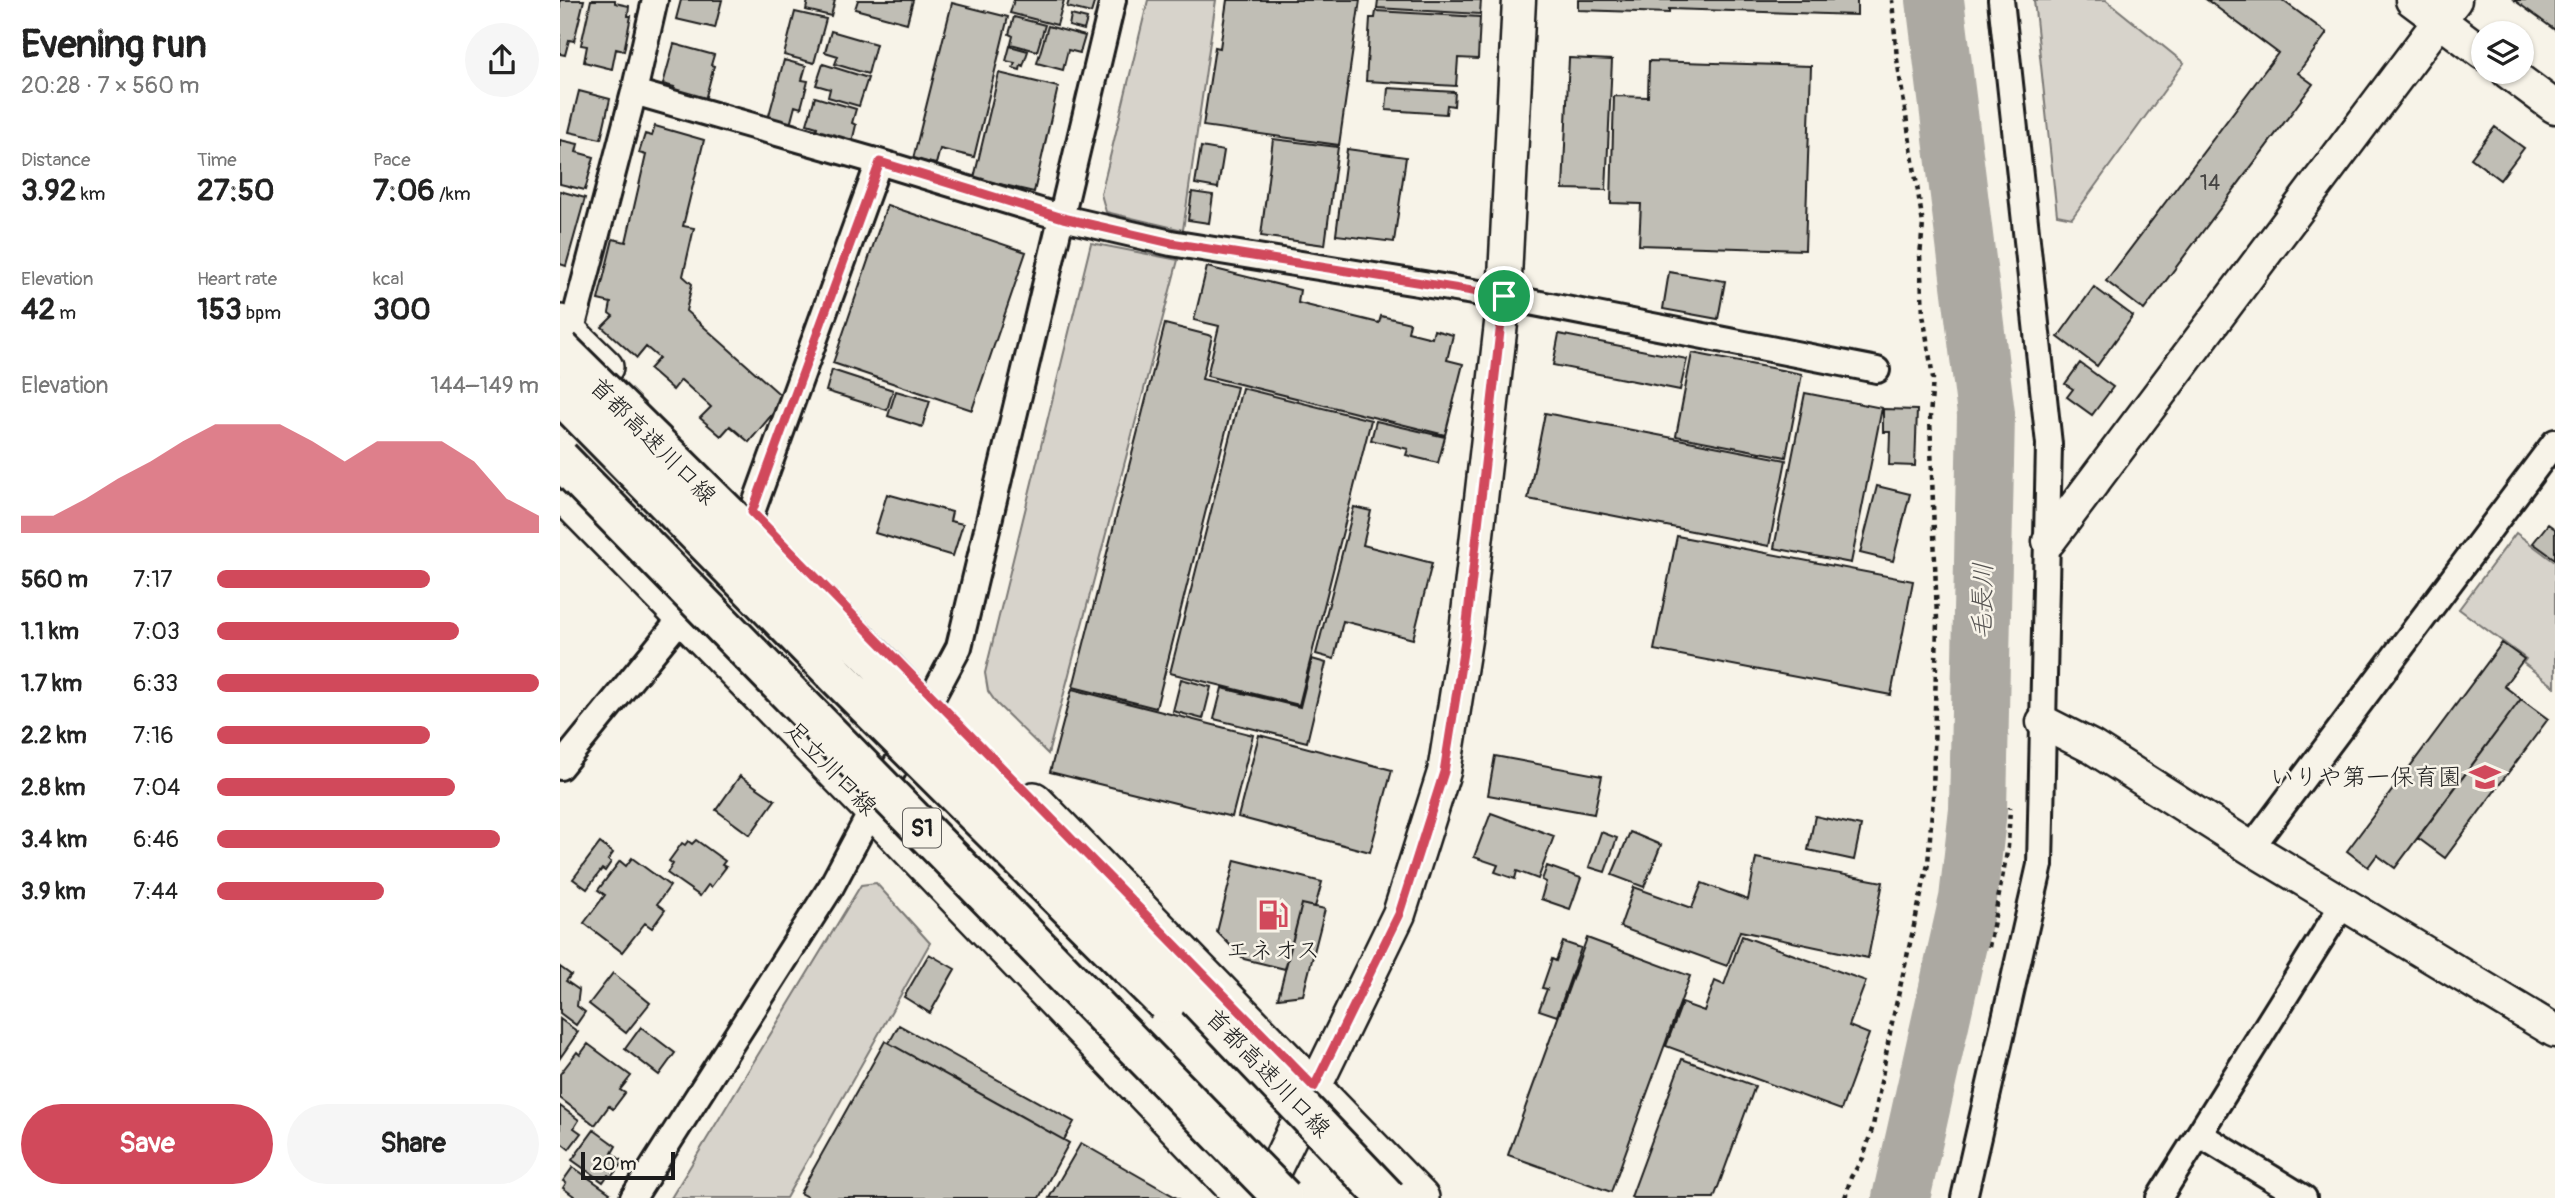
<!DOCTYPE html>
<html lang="en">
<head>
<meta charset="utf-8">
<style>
  body { margin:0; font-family:Pangolin,"Klee One",sans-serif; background:#f6f6f6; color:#222; height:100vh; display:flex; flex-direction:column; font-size:26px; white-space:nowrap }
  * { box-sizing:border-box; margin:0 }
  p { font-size:23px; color:#767676 }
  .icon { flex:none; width:38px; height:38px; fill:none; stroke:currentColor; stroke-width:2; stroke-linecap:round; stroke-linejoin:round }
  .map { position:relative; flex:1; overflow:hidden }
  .sheet { display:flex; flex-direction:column; background:#fff; width:560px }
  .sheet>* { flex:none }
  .tools { position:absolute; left:1911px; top:21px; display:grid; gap:14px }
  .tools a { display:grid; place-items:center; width:63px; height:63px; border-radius:50%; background:#fff; box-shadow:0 2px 5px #0004; font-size:35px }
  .scale { position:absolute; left:21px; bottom:18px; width:94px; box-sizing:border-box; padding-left:7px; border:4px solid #1c1c1c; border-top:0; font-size:19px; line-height:24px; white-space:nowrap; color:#1c1c1c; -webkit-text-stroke:5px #f7f3e8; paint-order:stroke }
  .pin { position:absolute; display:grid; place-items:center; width:60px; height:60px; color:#fff; margin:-30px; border:4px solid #fff; border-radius:50%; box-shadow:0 2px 7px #0007 }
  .round { display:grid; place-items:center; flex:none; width:74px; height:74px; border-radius:37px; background:#f6f6f6 }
  .head { display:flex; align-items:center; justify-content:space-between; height:119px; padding:0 21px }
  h1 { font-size:38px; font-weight:800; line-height:52px }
  .figures { display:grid; grid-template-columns:repeat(3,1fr); gap:10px; height:119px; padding:7px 21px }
  .figures div { display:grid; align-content:center }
  .figures b { font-size:30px; font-weight:800 }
  .figures small { font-size:19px; font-weight:400 }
  .figures p { font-size:19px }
  .chart { height:196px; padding:14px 21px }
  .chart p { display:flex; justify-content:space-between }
  .chart svg { width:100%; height:126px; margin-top:7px; fill:#d1495b; opacity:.7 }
  .action { display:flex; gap:14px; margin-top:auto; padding:14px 21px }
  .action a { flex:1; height:80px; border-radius:42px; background:#d1495b; color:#fff; font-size:28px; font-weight:800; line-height:80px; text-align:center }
  .action a+a { background:#f6f6f6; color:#222 }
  ul { padding:0 21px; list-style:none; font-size:23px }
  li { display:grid; grid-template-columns:112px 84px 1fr; align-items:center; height:52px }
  li i { height:18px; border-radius:9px; background:#d1495b }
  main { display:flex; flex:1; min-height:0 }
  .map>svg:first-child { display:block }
  .green { fill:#d7d3cb; stroke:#7a7874; stroke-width:2 }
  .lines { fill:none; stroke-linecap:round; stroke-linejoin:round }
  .river { stroke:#aca9a2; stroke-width:58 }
  .building { fill:#c0beb5; stroke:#1c1c1c; stroke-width:2 }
  .minor-casing { stroke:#1c1c1c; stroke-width:30 }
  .tertiary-casing { stroke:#1c1c1c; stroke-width:37 }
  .secondary-casing { stroke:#1c1c1c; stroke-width:40 }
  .path { stroke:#1c1c1c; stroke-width:4.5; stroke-dasharray:5 5; stroke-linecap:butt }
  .minor { stroke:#f7f3e8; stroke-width:24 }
  .tertiary { stroke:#f7f3e8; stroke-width:32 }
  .secondary { stroke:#f7f3e8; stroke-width:35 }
  .motorway-bridge-casing { stroke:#1c1c1c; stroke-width:44; stroke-linecap:butt }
  .motorway-bridge { stroke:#f7f3e8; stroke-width:38 }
  .route-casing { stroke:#fff; stroke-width:14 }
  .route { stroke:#d1495b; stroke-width:9 }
  .labels { text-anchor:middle; stroke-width:5; stroke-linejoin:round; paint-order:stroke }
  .number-label { font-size:21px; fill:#454442 }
  .shield { fill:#f7f3e8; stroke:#5e5c59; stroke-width:2 }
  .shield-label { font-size:23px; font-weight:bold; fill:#1c1c1c }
  .street-label { font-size:24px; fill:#1c1c1c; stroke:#f7f3e8 }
  .poi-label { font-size:24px; fill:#1c1c1c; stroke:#f7f3e8; text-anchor:end }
  .water-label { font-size:26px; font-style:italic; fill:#565452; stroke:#f7f3e8 }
</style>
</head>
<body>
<main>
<section class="sheet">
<div class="head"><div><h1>Evening run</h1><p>20:28 · 7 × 560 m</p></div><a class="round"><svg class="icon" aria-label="share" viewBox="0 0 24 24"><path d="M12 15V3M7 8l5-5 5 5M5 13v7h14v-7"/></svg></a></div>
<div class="figures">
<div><p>Distance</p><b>3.92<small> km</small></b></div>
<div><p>Time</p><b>27:50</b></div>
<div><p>Pace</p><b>7:06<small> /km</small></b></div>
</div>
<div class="figures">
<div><p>Elevation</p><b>42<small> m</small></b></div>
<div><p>Heart rate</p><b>153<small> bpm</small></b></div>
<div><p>kcal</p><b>300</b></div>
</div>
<div class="chart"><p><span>Elevation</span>144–149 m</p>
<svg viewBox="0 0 160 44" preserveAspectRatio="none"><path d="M0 44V38L10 38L20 32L30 25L40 19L50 12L60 6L70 6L80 6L90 12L100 19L110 12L120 12L130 12L140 19L150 32L160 38V44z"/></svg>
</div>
<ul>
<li><b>560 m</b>7:17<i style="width:66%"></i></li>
<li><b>1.1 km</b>7:03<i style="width:75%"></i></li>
<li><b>1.7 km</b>6:33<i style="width:100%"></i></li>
<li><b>2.2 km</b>7:16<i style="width:66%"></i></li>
<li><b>2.8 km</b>7:04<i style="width:74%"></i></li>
<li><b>3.4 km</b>6:46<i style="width:88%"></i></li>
<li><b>3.9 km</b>7:44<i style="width:52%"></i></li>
</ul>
<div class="action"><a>Save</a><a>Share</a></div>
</section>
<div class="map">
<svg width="1995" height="1198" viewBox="0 0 1995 1198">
  <rect width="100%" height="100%" fill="#f7f3e8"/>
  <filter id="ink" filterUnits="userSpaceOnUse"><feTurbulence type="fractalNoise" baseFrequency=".0143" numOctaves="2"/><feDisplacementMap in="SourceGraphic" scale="14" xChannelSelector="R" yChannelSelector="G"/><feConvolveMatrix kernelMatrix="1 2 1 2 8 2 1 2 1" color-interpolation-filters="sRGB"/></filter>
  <g filter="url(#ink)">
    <!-- green -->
    <path class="green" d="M588 0H656L623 230 546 212 541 194Z
      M1474 0H1546L1624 63 1512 218 1497 215Z
      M531 243 618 260 488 754 437 704 428 691 425 673Z
      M1956 533 1995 562V687L1963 663 1966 659 1899 609Z
      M316 883 370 943 226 1198H111L301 885Z"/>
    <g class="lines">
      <!-- river -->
      <path class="river" d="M1341 1198 1408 899 1418 810 1426 414 1375 0"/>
    </g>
    <!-- building -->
    <path class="building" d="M0 0H24L14 41 9 40 5 55 0 54Z
      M31 0H55V3L69 6 68 16H71L64 51 56 49 52 69 24 62 27 46 21 45Z
      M121 0H162L155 28 116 19Z
      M248 0H275L271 16 246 10Z
      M298 0H353L347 23 295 9Z
      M454 0H504L497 25 450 13Z
      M509 0H535L531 13 507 7Z
      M667 0H800L779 145 643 126 655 47 660 48Z
      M818 0H921L920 14 817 8Z
      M1018 0H1297V15L1109 9V13L1018 10Z
      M1647 0H1722L1767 33 1738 73 1753 84 1584 310 1546 281 1718 53Z
      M1954 0H1995V30Z
      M392 3 448 17 414 157 380 149 376 164 353 159Z
      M816 11 920 17 918 59 898 58 896 86 806 81 810 18H815Z
      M235 12 266 19 254 63 224 55Z
      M511 15 527 19 524 30 509 26Z
      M454 17 485 25 477 51 451 44 453 36 449 34Z
      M488 26 525 36 520 53 508 50 503 70 477 63Z
      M271 31 316 44 308 74 275 64 278 56 265 52Z
      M114 44 154 55 151 65 154 66 145 100 112 91 114 87 103 84Z
      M450 46 468 51 463 66 461 65 460 70 453 68 455 63 446 61Z
      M1009 58 1052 60 1046 190 1003 189Z
      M224 60 246 66 242 80 248 81 241 108 235 106 230 125 208 119Z
      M1089 61 1251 66 1245 250 1079 245 1081 204 1051 203 1054 96 1088 97Z
      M263 64 308 78 299 106 268 97 270 89 256 85Z
      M439 73 498 87 474 192 414 178Z
      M828 88 895 92 894 106 887 105 886 114 826 110Z
      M19 91 50 99 41 139 9 132Z
      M255 97 296 109 292 123 296 125 292 142 256 131 257 127 247 124Z
      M95 126 144 140 123 226 134 228 123 276 132 284 126 311 225 399 189 442 170 426 161 436 140 418 151 407 121 380 113 390 89 369 99 358 86 347 77 358 42 327 53 316 49 313 51 303 38 300 53 239 66 242 86 155 79 153 85 134 92 136Z
      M1935 127 1964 148 1940 180 1911 158Z
      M713 139 778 147 765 245 701 236Z
      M0 140 18 144 16 152 34 157 25 190 0 184Z
      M641 147 664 151 658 188 635 184Z
      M787 149 846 157 834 242 776 235Z
      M0 191 25 198 6 266 0 264Z
      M632 192 653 195 649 223 628 220Z
      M327 205 466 252 412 410 273 363Z
      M647 267 740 290 738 303 819 323 821 316 850 323 848 332 872 338 874 330 893 335 887 360 903 364 885 435 647 376 659 326 634 320Z
      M1109 272 1165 281 1158 319 1103 309Z
      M1534 287 1573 316 1537 366 1498 337Z
      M605 324 652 336 642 379 677 387 596 708 513 687Z
      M999 334 1127 359 1120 390 993 365Z
      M1132 353 1242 374 1226 457 1116 436Z
      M1520 363 1553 387 1532 415 1507 397 1513 389 1505 384Z
      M272 370 333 390 327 410 266 391Z
      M682 388 811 420 739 705 610 673Z
      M336 391 370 401 362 427 328 416Z
      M1245 393 1322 408 1291 563 1214 548Z
      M1323 409 1357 410 1355 466 1329 465 1330 432H1323Z
      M985 413 1226 460 1209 546 968 499Z
      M816 421 885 437 878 463 846 455 848 449 811 440Z
      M1317 486 1350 494 1333 561 1300 553Z
      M327 494 392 512 390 521 403 524 393 556 315 533Z
      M794 507 811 511 803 545 872 563 853 639 783 621 774 659 756 654Z
      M1988 524 1995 529V559L1973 543Z
      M1117 536 1353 581 1331 695 1094 650Z
      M1942 643 1964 659 1944 686 1961 699 1835 868 1817 855 1808 867 1787 851Z
      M752 659 766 663 747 742 654 719 662 688 740 707Z
      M621 679 651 687 643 719 613 711Z
      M512 689 693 735 672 817 490 772Z
      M1961 699 1988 719 1885 858 1858 838Z
      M699 735 832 770 810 852 678 817Z
      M935 756 1042 776 1034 814 928 795Z
      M180 776 215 800 190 835 156 810Z
      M931 813 994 836 978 879 957 871 955 879 935 872 938 865 914 857Z
      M1255 816 1301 826 1294 860 1248 850Z
      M1041 832 1057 838 1045 872 1029 867Z
      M1070 832 1101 845 1084 887 1052 875Z
      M136 840 165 861 162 865 166 867 151 887 148 885 140 896 107 873 113 864 109 861 122 843 125 845 128 841 132 844Z
      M40 843 53 853 48 860 51 862 45 871 42 869 27 889 13 879Z
      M72 858 110 886 97 904 105 910 92 928 85 923 62 952 24 923 45 895 38 890 60 861 66 866Z
      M1196 858 1323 882 1308 958 1180 931 1167 966 1060 927 1074 887 1132 908 1142 883 1188 900Z
      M675 860 762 882 755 907 742 904 725 969 684 959 657 932Z
      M987 866 1021 878 1010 909 981 899 986 882 982 880Z
      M742 904 765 909 743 995 718 998Z
      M1182 936 1306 981 1289 1026 1309 1034 1281 1110 1106 1046 1122 1003 1144 1011 1155 981 1164 985Z
      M1027 938 1130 976 1051 1192 948 1155Z
      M1003 942 1021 948 997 1016 979 1010 987 989 982 988 992 959 996 961Z
      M369 954 395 969 370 1013 344 997Z
      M0 967 11 975 6 981 19 990 17 1006 25 1012 16 1025 0 1013Z
      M53 973 90 1003 66 1033 29 1004Z
      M0 1019 18 1032 0 1058Z
      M339 1025 514 1122 504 1140 329 1043Z
      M81 1027 115 1053 99 1075 65 1049Z
      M325 1041 509 1143 479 1198H249L240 1193Z
      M28 1044 71 1076 60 1090 65 1093 53 1109 49 1106 35 1125 0 1098V1074L17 1052 20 1055Z
      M1122 1059 1195 1086 1154 1198H1073L1071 1197Z
      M0 1106 19 1120 14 1128 21 1133 9 1149 0 1142Z
      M34 1130 56 1146 52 1153 63 1162 51 1177 48 1175 43 1182 12 1160Z
      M521 1143 617 1198H489Z
      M13 1167 50 1193 46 1198H12L14 1196 3 1188 6 1183 3 1181Z"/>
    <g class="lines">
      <!-- minor casing -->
      <g class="minor-casing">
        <path id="minor" d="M74 92 319 162 503 218 611 243 944 297 1317 370
          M11 333 74 92 95 0
          M192 512 319 162
          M0 767 123 616
          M1691 848 1995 442
          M1639 1134 1744 1198
          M73 1198 271 887 399 647 553 0
          M1404 1198 1480 865 1489 444 1441 0
          M1599 1198 1783 904"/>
      </g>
      <!-- tertiary casing -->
      <g class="tertiary-casing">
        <path id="tertiary" d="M1852 0 1923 53
          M1948 72 1995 107
          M1489 541 1895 0
          M1483 722 1532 747 1691 848 1995 1031
          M701 1198 839 914 884 772 905 640 944 297 959 0"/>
      </g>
      <!-- secondary casing -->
      <g class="secondary-casing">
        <path id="secondary" d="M0 323 45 367
          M0 492 312 810 684 1198
          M474 800 861 1198"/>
      </g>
      <!-- path -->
      <path class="path" d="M1429 947 1448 847 1450 807
        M1285 1198 1291 1177 1303 1158 1313 1126 1331 1027 1368 864 1373 797 1377 620 1370 417 1373 378 1363 314 1360 256 1363 224 1337 59 1332 0"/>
      <!-- minor -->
      <use href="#minor" class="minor"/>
      <!-- tertiary -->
      <use href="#tertiary" class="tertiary"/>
      <!-- secondary -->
      <use href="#secondary" class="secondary"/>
      <!-- motorway-bridge casing -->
      <g class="motorway-bridge-casing">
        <path id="motorway-bridge" d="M0 349 314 659 827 1198
          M0 394 278 677 606 1003
          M0 459 723 1198"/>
      </g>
      <!-- motorway-bridge -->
      <use href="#motorway-bridge" class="motorway-bridge"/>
    </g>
  </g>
  <g class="lines" filter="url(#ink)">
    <!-- route casing -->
    <g class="route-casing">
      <path id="route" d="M320 162 503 218 611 243 944 296 905 640 884 772 839 914 754 1087 192 512Z"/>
    </g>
    <!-- route -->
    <use href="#route" class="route"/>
  </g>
  <!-- icons -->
  <defs>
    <g id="school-bare" transform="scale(2.415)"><path d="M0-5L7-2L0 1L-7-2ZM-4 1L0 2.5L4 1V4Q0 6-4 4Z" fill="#d1495b" stroke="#f7f3e8" stroke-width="2.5" paint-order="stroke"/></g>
    <g id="fuel-bare" transform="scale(2.415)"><path d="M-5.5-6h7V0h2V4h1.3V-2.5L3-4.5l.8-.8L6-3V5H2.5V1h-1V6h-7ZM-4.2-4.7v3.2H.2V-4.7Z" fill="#d1495b" stroke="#f7f3e8" stroke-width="2.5" paint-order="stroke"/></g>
  </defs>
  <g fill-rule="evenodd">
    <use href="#school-bare" x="1925" y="777"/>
    <use href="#fuel-bare" x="713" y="915"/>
  </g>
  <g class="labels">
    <!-- number labels -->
    <g class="number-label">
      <text x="1650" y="190">14</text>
    </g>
    <!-- shield labels -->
    <rect class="shield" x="343" y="808.5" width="38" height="39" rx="5"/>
    <g class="shield-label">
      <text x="362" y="836">S1</text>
    </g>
    <!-- street labels -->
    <g class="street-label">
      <text transform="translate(93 441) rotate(45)" y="8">首都高速川口線</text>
      <text transform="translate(271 768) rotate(46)" y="8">足立川口線</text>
      <text transform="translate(708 1073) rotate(46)" y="8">首都高速川口線</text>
    </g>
    <!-- poi labels -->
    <g class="poi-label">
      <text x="1902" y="785">いりや第一保育園</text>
      <text x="713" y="958" text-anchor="middle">エネオス</text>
    </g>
    <!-- water labels -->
    <g class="water-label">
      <text transform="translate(1422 601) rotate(-89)" y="9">毛長川</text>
    </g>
  </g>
</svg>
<div class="tools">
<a><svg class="icon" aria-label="layers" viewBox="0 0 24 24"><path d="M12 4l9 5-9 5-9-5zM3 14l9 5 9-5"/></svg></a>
</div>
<div class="scale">20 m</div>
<div class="pin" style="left:944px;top:296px;background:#1e9e55"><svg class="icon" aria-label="arrive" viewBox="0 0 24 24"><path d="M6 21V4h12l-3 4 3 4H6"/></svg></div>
</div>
</main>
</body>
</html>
